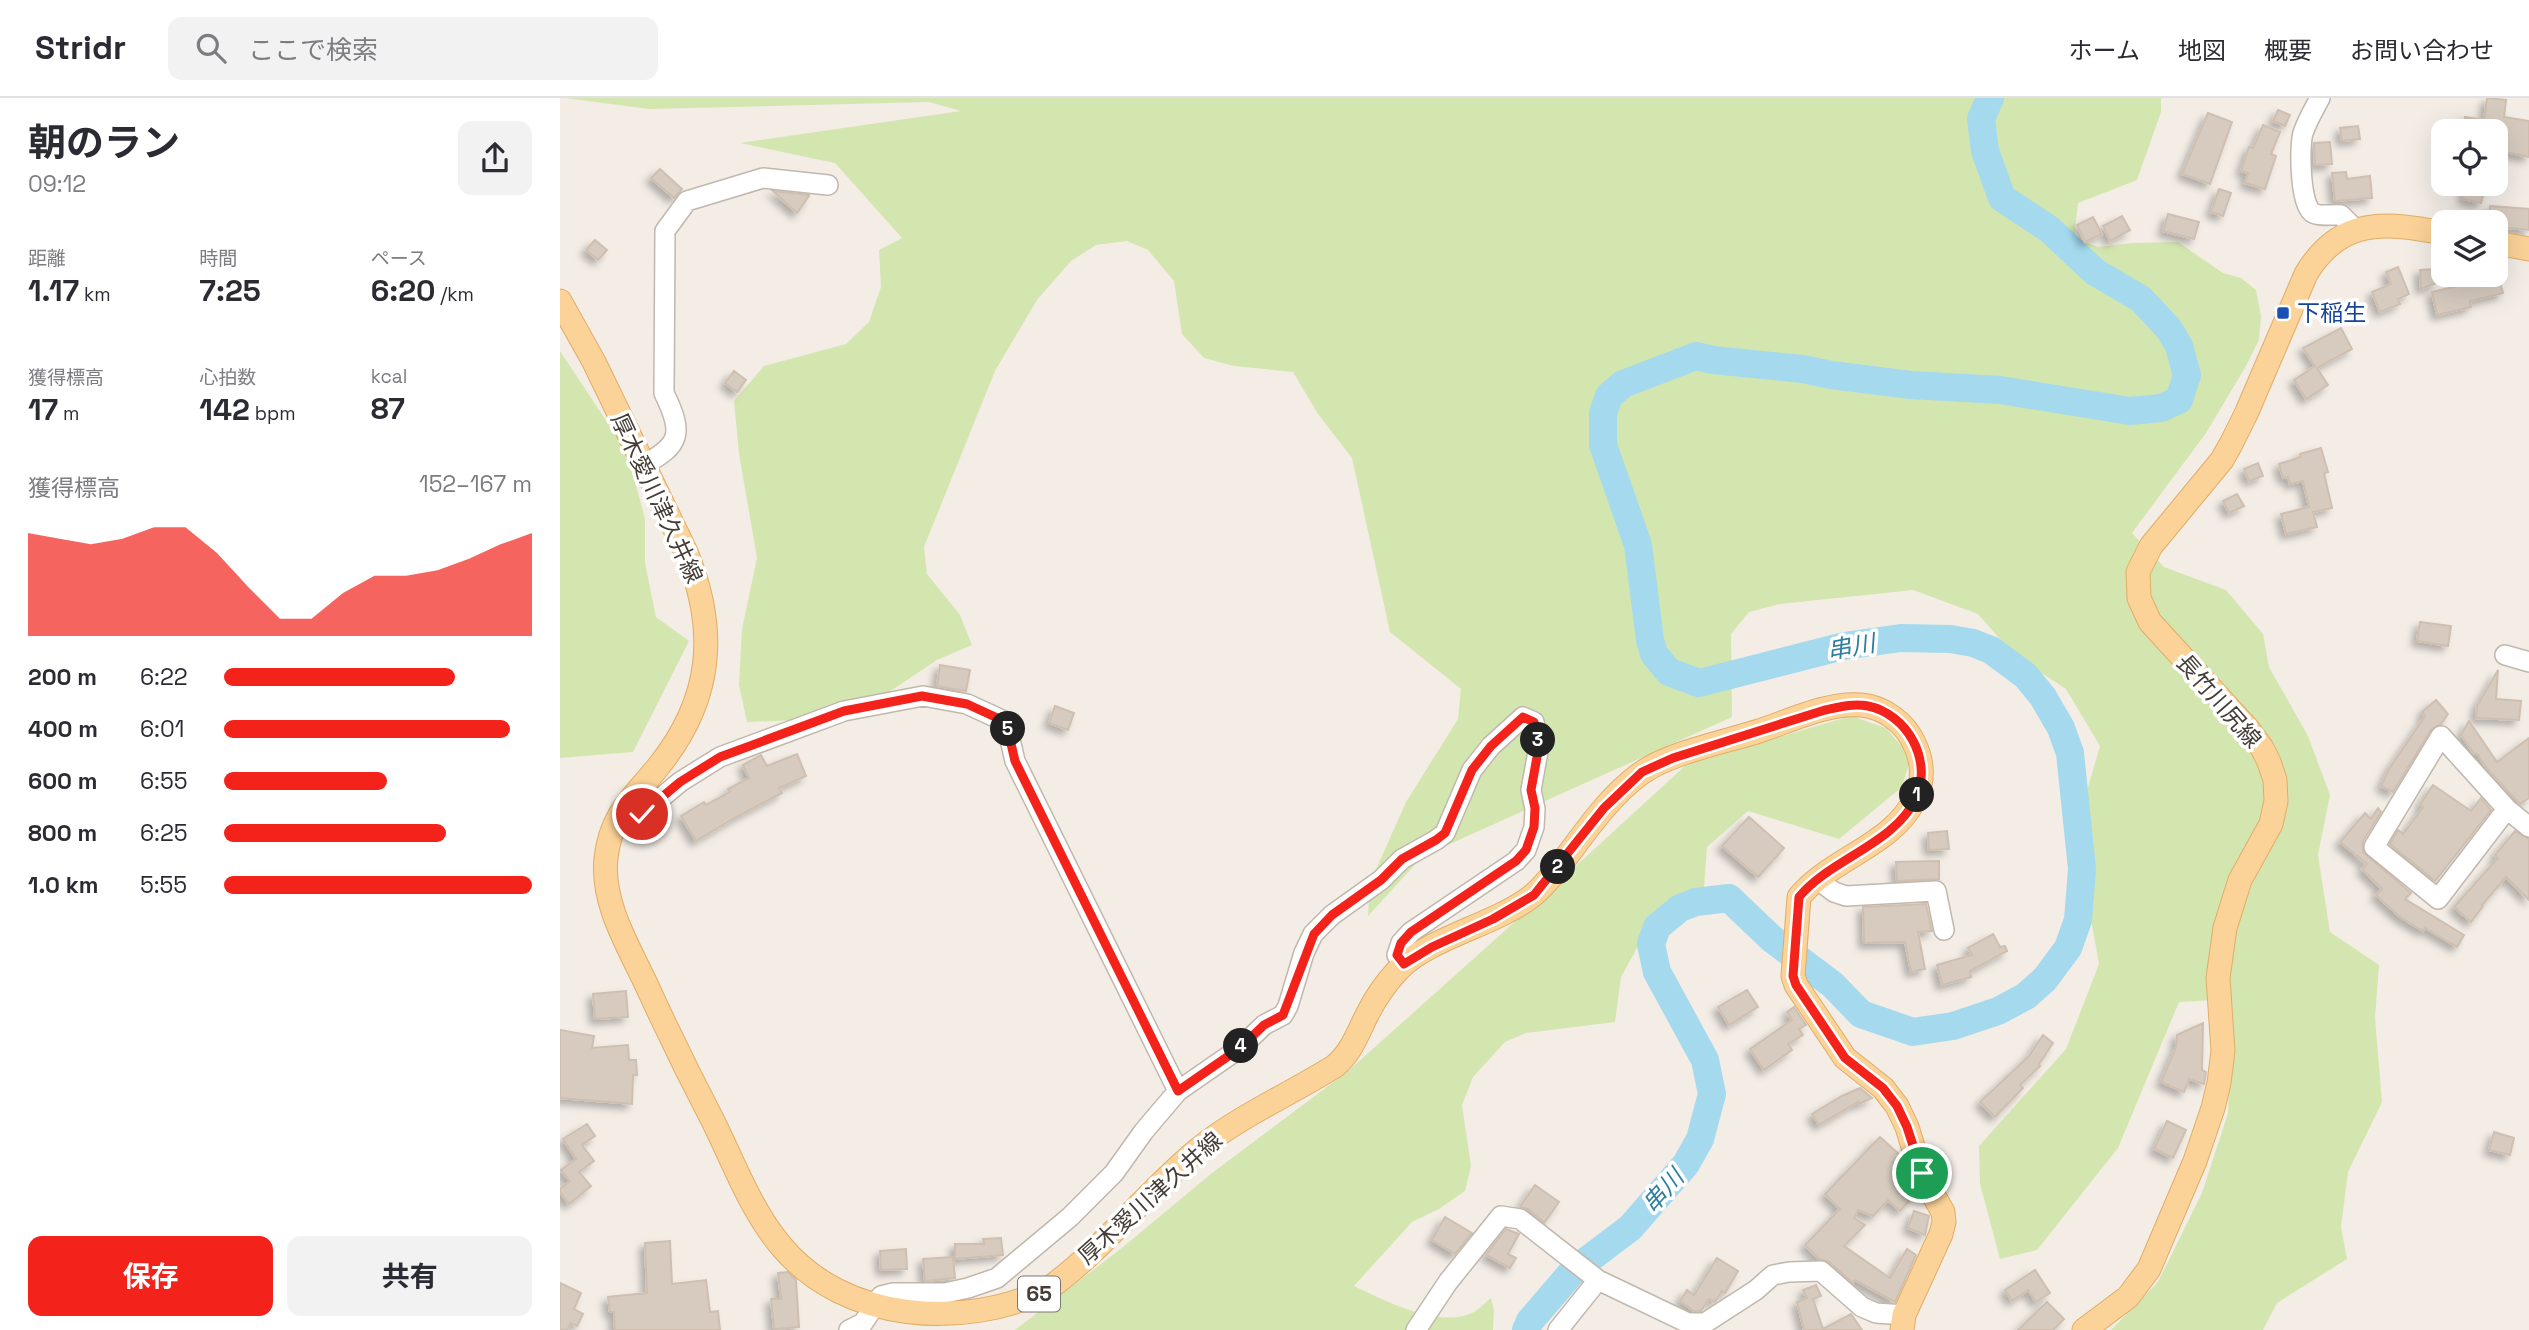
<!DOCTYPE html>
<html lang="ja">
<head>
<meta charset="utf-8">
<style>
  body { margin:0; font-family:"Space Grotesk","Noto Sans JP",sans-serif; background:#f2f2f3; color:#2b2b33; height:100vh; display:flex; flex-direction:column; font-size:26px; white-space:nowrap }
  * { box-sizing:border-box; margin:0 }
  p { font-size:23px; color:#7c7c81 }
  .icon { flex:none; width:38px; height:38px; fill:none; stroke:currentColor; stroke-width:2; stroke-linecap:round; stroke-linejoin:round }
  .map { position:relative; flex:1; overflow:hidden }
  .side { display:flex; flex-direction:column; background:#fff; width:560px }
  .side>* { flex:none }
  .buttons { position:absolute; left:1871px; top:21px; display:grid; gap:14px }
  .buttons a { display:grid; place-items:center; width:77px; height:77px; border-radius:14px; background:#fff; box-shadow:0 7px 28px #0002; font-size:35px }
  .pin { position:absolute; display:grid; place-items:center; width:60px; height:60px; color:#fff; margin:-30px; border:4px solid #fff; border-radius:50%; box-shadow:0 2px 7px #0007 }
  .km { position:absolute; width:35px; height:35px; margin:-18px; border-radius:50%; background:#222; color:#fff; font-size:19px; line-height:35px; text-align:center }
  .round { display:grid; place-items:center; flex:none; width:74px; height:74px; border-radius:14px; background:#f2f2f3 }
  .headline { display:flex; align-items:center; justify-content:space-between; height:119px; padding:0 28px }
  h1 { font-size:38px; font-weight:700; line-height:52px }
  .stats { display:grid; grid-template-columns:repeat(3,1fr); gap:10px; height:119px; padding:7px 28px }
  .stats div { display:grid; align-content:center }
  .stats b { font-size:30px; font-weight:700 }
  .stats small { font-size:19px; font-weight:400 }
  .stats p { font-size:19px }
  .chart { height:196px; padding:14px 28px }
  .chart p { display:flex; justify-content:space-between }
  .chart svg { width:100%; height:126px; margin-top:7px; fill:#f3231c; opacity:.7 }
  .action { display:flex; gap:14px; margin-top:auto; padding:14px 28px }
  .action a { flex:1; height:80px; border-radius:14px; background:#f3231c; color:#fff; font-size:28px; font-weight:700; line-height:80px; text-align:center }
  .action a+a { background:#f2f2f3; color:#2b2b33 }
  ul { padding:0 28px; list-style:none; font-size:23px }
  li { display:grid; grid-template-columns:112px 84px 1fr; align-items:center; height:52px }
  li i { height:18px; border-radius:9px; background:#f3231c }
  header { display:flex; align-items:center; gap:42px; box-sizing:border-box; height:98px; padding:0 35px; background:#fff; border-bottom:2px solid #e1e1e2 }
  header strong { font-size:33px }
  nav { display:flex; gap:38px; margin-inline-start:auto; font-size:24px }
  .search { width:490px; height:63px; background:#f2f2f3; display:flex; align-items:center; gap:18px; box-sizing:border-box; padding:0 24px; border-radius:14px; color:#7c7c81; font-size:26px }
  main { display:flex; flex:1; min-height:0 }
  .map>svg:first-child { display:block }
  .green { fill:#d4e6b0 }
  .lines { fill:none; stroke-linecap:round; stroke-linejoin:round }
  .river { stroke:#a4d9ee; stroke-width:28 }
  .building { fill:#d7cbbf; stroke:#cebfb0; stroke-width:2; filter:url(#shadow) }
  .minor-casing { stroke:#c1b7ac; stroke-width:22 }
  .major-casing { stroke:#e0ad67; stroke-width:25 }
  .minor { stroke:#fff; stroke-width:19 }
  .major { stroke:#fbd297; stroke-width:23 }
  .route-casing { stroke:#fff; stroke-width:14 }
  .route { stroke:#f3231c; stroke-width:9 }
  .transit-dot { fill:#1a4fb4; stroke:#fff; stroke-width:2.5 }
  .labels { text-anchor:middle; stroke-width:7; stroke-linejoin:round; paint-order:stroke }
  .shield { fill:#fff; stroke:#7d7772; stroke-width:2 }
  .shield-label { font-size:21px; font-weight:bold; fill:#453d36 }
  .transit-label { font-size:23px; fill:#164399; stroke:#fff; text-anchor:start }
  .street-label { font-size:23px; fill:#453d36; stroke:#fff }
  .water-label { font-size:24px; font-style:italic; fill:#2f7d9e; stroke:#fff }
</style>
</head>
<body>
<header>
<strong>Stridr</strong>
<div class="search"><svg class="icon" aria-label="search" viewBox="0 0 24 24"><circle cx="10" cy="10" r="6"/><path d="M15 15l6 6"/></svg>ここで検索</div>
<nav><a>ホーム</a><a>地図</a><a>概要</a><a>お問い合わせ</a></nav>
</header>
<main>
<section class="side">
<div class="headline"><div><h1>朝のラン</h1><p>09:12</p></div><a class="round"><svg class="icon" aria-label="share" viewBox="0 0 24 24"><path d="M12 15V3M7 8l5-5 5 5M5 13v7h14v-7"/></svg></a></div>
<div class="stats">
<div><p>距離</p><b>1.17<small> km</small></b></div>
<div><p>時間</p><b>7:25</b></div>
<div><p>ペース</p><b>6:20<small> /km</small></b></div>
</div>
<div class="stats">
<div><p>獲得標高</p><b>17<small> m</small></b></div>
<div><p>心拍数</p><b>142<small> bpm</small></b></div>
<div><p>kcal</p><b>87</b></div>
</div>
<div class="chart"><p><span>獲得標高</span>152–167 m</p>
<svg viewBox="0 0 160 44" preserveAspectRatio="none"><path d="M0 44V8L10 10L20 12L30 10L40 6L50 6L60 15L70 27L80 38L90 38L100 29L110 23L120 23L130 21L140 17L150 12L160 8V44z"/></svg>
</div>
<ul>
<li><b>200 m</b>6:22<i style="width:75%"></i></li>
<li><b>400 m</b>6:01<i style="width:93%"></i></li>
<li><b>600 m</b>6:55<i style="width:53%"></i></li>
<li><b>800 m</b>6:25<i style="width:72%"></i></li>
<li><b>1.0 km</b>5:55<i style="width:100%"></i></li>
</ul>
<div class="action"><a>保存</a><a>共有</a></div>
</section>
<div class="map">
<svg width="1969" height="1232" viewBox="0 0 1969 1232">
  <defs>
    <filter id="shadow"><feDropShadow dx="-5" dy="5" stdDeviation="3.5" flood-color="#0004"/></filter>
  </defs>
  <rect width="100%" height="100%" fill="#f3ede6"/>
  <!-- green -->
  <path class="green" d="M5 0H1601V14L1577 82 1518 105 1514 141 1539 149 1572 145 1618 144 1663 175 1681 180 1696 192 1701 218 1699 242 1686 268 1646 335 1572 435 1604 469 1666 492 1703 536 1709 569 1748 638 1770 697 1758 757 1770 834 1819 867 1815 920 1822 1004 1788 1074 1781 1129 1787 1161 1717 1205 1703 1232H1551L1598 1184 1642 1095 1668 1015 1671 901 1619 904 1558 1050 1477 1152 1440 1161 1420 1086 1419 1048 1506 951 1539 866 1527 799 1528 689 1540 648 1506 591 1454 557 1418 516 1353 492 1220 506 1189 514 1171 536 1172 619 863 758 808 818 810 785 846 704 898 621 901 591 830 534 792 360 758 316 733 274 674 268 644 260 622 236 614 183 588 152 567 143 536 147 511 163 477 202 435 273 364 449 367 476 400 517 412 547 377 562 311 606 259 621 187 624 179 587 182 531 197 460 179 356 174 303 204 268 286 246 309 224 321 189 319 152 342 140 275 65 180 45 401 13 369 4 89 11Z
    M0 253 67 354 85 421V465L96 519 129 543 73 654 0 660Z
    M1291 618 1326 630 1351 659 1342 689 1279 741 1188 713 1147 749 1143 803 1082 841 1061 879 1055 924 966 935 945 944 913 979 902 1007 911 1068 905 1093 879 1111 852 1124 794 1188C824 1202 880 1232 914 1214 920 1210 926 1204 931 1200L934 1213 933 1232H455L563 1149 652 1075 787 974 968 812 1127 666Z"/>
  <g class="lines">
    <!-- river -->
    <path class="river" d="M966 1232 970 1223 1013 1173 1070 1130 1126 1066 1140 1041 1152 996 1145 962 1097 874 1091 846 1097 829 1120 810 1136 804 1169 800 1212 841 1273 887 1301 916 1353 934 1393 928 1438 913 1466 898 1485 881 1508 850 1518 822 1522 771 1510 655 1501 630 1483 599 1466 578 1431 552 1413 545 1391 541 1341 540 1284 548 1139 585 1109 574 1094 556 1090 542 1078 447 1043 347V315L1049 298 1063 286 1136 258 1153 262 1243 271 1271 277 1351 287 1440 292 1570 313 1601 310 1619 302 1627 277 1619 248 1609 231 1581 201 1535 174 1489 131 1442 100 1425 53 1421 21 1430 0"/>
  </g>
  <!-- building -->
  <path class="building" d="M1927 0 1946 2 1944 19 1969 23V59L1936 52V33H1903L1905 19 1924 22Z
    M1718 12 1730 17 1725 28 1713 23Z
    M1648 15 1672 24 1650 86 1622 76Z
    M1703 27 1720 34 1711 56 1716 58 1705 91 1685 85 1688 75 1681 73 1689 49 1693 50Z
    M1798 28 1800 41 1782 43 1780 30Z
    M1770 44 1772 66 1755 67 1754 45Z
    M100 71 122 91 114 100 91 80Z
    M1786 74 1787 81 1810 78 1812 100 1775 103 1772 75Z
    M1907 86H1926L1921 105 1903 101Z
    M1659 91 1671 95 1663 118 1651 114Z
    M213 93 249 97V98L237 115Z
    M1930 108 1969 111V132L1936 129V124H1928Z
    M1608 116 1639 124 1634 141 1603 133Z
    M1562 118 1570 132 1550 143 1543 128Z
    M1533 119 1542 136 1525 144 1517 127Z
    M35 142 47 152 38 162 26 152Z
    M1838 169 1849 196 1838 201 1840 206 1820 214 1812 194 1831 186 1826 174Z
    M1875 171 1876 185 1861 191 1860 172Z
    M1922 177H1938L1943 195 1910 203 1911 209 1877 217 1872 194 1923 182Z
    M1781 230 1792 251 1757 270 1768 287 1746 301 1734 282 1755 268 1743 250Z
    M174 273 186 282 177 294 165 285Z
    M1761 350 1768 374 1764 375 1772 410 1753 414 1757 429 1726 436 1721 416 1749 409 1743 383 1730 386 1728 379 1723 380 1719 366 1741 359 1740 356Z
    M1698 365 1703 378 1689 383 1684 371Z
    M1677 396 1684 408 1669 415 1663 403Z
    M1860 524 1891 528 1888 548 1857 543Z
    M380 567 410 572 406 593 377 588Z
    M1938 572 1936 601 1961 603 1959 622 1916 620 1917 608Z
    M1876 602 1888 616 1881 626 1871 632 1833 694 1821 688 1829 671 1865 618 1862 614Z
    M495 608 514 615 508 632 489 625Z
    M1909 623 1937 664 1969 640V700L1960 706 1929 673 1917 656H1914L1901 637Z
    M237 656 246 678 219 690 222 695 178 718 136 743 121 718 144 704 146 707 170 694 168 691 189 680 183 667 201 657 207 668Z
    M1873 687 1911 713 1921 700 1931 712 1875 783 1830 746 1838 732 1843 736 1863 709 1860 707Z
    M1818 710 1821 714 1803 743V754L1851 795 1845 801 1904 837 1897 849 1865 830 1863 833 1840 819 1816 797 1822 791 1802 771 1807 766 1780 744 1805 715 1811 721Z
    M1189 719 1224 750 1198 779 1162 748Z
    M1387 733 1389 751 1369 752 1368 735Z
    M1955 733 1969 741V802L1946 779 1922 807 1923 808 1911 824 1894 809 1938 760 1935 757Z
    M1379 763V781L1337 783 1336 764Z
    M1366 806 1372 833 1358 834 1365 871 1351 874 1345 844 1304 845 1303 809Z
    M1433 836 1440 849 1445 848 1447 853 1410 873 1411 879 1382 887 1377 867 1412 857 1408 850Z
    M1187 892 1198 909 1169 927 1158 909Z
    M66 893 68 919 35 921 33 896Z
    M1234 909 1246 927 1239 931 1243 937 1228 946 1232 952 1204 972 1190 951 1232 922 1227 914Z
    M1643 925 1642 972 1646 974 1644 986 1629 981 1624 994 1601 984 1616 949 1617 937Z
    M0 932 34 938 32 950 68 947 69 962H76L77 977H73L72 1006 0 1000Z
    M1483 937 1493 945 1479 966 1480 968 1460 987 1463 990 1435 1019 1420 1004 1469 958Z
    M1300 990 1312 1000 1299 1006 1298 1004 1259 1027 1252 1016 1282 998Z
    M1607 1023 1626 1032 1613 1060 1594 1051Z
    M27 1026 35 1038 22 1047 34 1063 19 1074 31 1088 9 1106 0 1094V1091L10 1083 1 1072 16 1061 3 1041Z
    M1934 1034 1954 1040 1950 1057 1929 1052Z
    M1320 1039 1340 1057 1333 1065 1347 1077 1356 1095 1340 1113 1328 1102 1313 1118 1298 1112 1294 1120 1305 1127 1284 1148 1330 1180 1347 1151 1356 1157 1335 1204 1295 1182 1293 1185 1269 1164 1259 1161 1245 1147 1280 1111 1265 1096Z
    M975 1087 999 1104 984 1125 968 1111 960 1109Z
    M1354 1113 1369 1118 1365 1137 1348 1130Z
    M885 1119 912 1135 895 1156 872 1142Z
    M946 1131 959 1136 948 1156 956 1160 950 1170 926 1157Z
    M441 1140 443 1157 395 1161V1146H424L423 1141Z
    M110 1143 112 1186 146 1182 150 1214 158 1213 160 1232H55L54 1214H50L48 1199 87 1195 85 1145Z
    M346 1151 347 1171 321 1172 320 1153Z
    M393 1159 395 1180 365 1183 363 1161Z
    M1157 1160 1178 1173 1165 1195 1162 1193 1155 1204 1149 1201 1141 1213H1134L1120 1203 1127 1192 1134 1197Z
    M1475 1172 1490 1195 1476 1204 1468 1192 1452 1203 1445 1192Z
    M228 1174 236 1182 239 1229 214 1231 211 1201H221L218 1175Z
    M0 1185 21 1195 14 1211 23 1216 17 1228 11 1225 7 1232H0Z
    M1256 1187 1261 1198 1253 1201 1263 1231 1291 1216 1302 1232H1244L1237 1204 1247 1200 1243 1192Z
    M1487 1204 1504 1221 1493 1232H1458Z"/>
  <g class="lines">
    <!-- minor casing -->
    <g class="minor-casing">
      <path id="minor" d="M1760 0C1754 11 1747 23 1743 35 1739 49 1740 109 1753 115 1760 119 1773 116 1781 117L1796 132
        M83 367C122 347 123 334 104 295L105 133 127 103 203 80 268 87
        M1945 557 1969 564
        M1947 711 1878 801 1814 749 1881 638 1947 711 1969 729
        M59 716 75 718 82 716 120 684 160 659 284 613 363 598 407 606 446 624 455 663 618 993
        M1257 781 1274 794 1286 798 1376 793 1384 832
        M289 1232 303 1225 321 1198 333 1195H385L408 1190 437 1180 510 1119 554 1075 584 1033 618 993 680 950 704 927 723 917 728 908 744 855 753 836 772 817 821 782 842 761 876 742 885 735 912 672 931 648 963 619 974 624 979 648 971 692 975 711 974 729 966 752 956 763 851 834 841 845 837 857 844 866
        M856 1232 888 1184 941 1118 960 1121 1038 1182 1128 1225H1145L1196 1192 1213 1177 1229 1174 1261 1173 1302 1209 1316 1215 1344 1217
        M998 1232 1038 1182"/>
    </g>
    <!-- major casing -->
    <g class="major-casing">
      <path id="major" d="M1936 145 1969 151
        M0 203 34 264 126 454C158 532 153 601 98 669 73 700 51 716 46 760 41 805 69 849 87 888 108 934 130 979 153 1023 174 1065 191 1113 222 1149 285 1224 404 1232 488 1191 542 1152 584 1097 635 1054 677 1019 729 997 775 968 792 954 798 934 808 915 816 899 826 885 838 872 868 840 935 827 972 798 988 785 1001 766 1013 750 1033 723 1053 696 1080 676 1108 655 1165 644 1199 633 1230 623 1268 604 1301 607 1324 609 1345 625 1354 645 1363 663 1364 683 1355 701 1332 748 1271 760 1239 799L1233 878 1236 887 1285 960 1323 990 1337 1008 1347 1029 1361 1075 1383 1114 1384 1124 1381 1136 1344 1217 1342 1232
        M1524 1232 1568 1199 1589 1171 1635 1063 1653 1010 1659 985 1663 953 1658 880 1665 830 1680 782 1711 726 1716 703 1715 682 1709 664 1702 650 1688 631 1590 524 1579 500 1578 474 1591 448 1662 362 1671 346 1686 316 1746 176C1780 119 1825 124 1883 135"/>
    </g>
    <!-- minor -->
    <use href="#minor" class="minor"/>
    <!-- major -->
    <use href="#major" class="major"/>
  </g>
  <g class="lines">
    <!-- route casing -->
    <g class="route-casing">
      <path id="route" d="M82 716 120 684 160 659 284 613 362 598 407 606 446 624 455 663 618 993 680 950 704 927 723 917 754 836 772 817 821 782 842 761 876 742 885 735 912 672 931 648 963 619 974 624 979 648 971 692 975 710 974 729 966 752 956 763 851 834 841 845 837 857 844 866 872 849 933 821 974 797 1044 710 1082 674 1113 660 1265 612C1279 609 1293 605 1308 608 1347 616 1373 662 1356 700 1335 746 1270 761 1239 799L1233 878 1236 887 1285 960 1323 990 1337 1008 1347 1029 1362 1075"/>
    </g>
    <!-- route -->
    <use href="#route" class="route"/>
  </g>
  <!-- markers -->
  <rect class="transit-dot" x="1716" y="208" width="14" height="14" rx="3.5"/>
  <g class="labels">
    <!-- shield labels -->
    <rect class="shield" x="458" y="1178.5" width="42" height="35" rx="5"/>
    <g class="shield-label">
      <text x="479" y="1203">65</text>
    </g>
    <!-- transit labels -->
    <g class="transit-label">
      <text x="1737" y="223">下稲生</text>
    </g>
    <!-- street labels -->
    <g class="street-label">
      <text transform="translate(97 400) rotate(65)" y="8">厚木愛川津久井線</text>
      <text transform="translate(1659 603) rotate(49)" y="8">長竹川尻線</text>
      <text transform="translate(590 1100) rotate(-42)" y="8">厚木愛川津久井線</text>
    </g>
    <!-- water labels -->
    <g class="water-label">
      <text transform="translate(1291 549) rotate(-10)" y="8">串川</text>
      <text transform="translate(1103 1093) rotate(-48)" y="8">串川</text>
    </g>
  </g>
</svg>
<div class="buttons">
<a><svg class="icon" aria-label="locate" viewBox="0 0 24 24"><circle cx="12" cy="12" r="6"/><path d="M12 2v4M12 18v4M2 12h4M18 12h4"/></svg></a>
<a><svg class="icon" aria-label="layers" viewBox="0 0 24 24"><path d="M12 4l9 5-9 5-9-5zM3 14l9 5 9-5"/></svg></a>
</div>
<div class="pin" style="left:1362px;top:1075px;background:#1e9e55"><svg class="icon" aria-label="arrive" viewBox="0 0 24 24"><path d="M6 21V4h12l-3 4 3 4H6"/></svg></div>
<div class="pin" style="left:82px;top:716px;background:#d93025"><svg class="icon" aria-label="check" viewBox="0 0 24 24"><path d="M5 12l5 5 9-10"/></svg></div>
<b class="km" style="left:1357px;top:697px">1</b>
<b class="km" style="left:998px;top:769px">2</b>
<b class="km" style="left:978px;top:642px">3</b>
<b class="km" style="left:681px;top:948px">4</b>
<b class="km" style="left:448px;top:631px">5</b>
</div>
</main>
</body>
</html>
